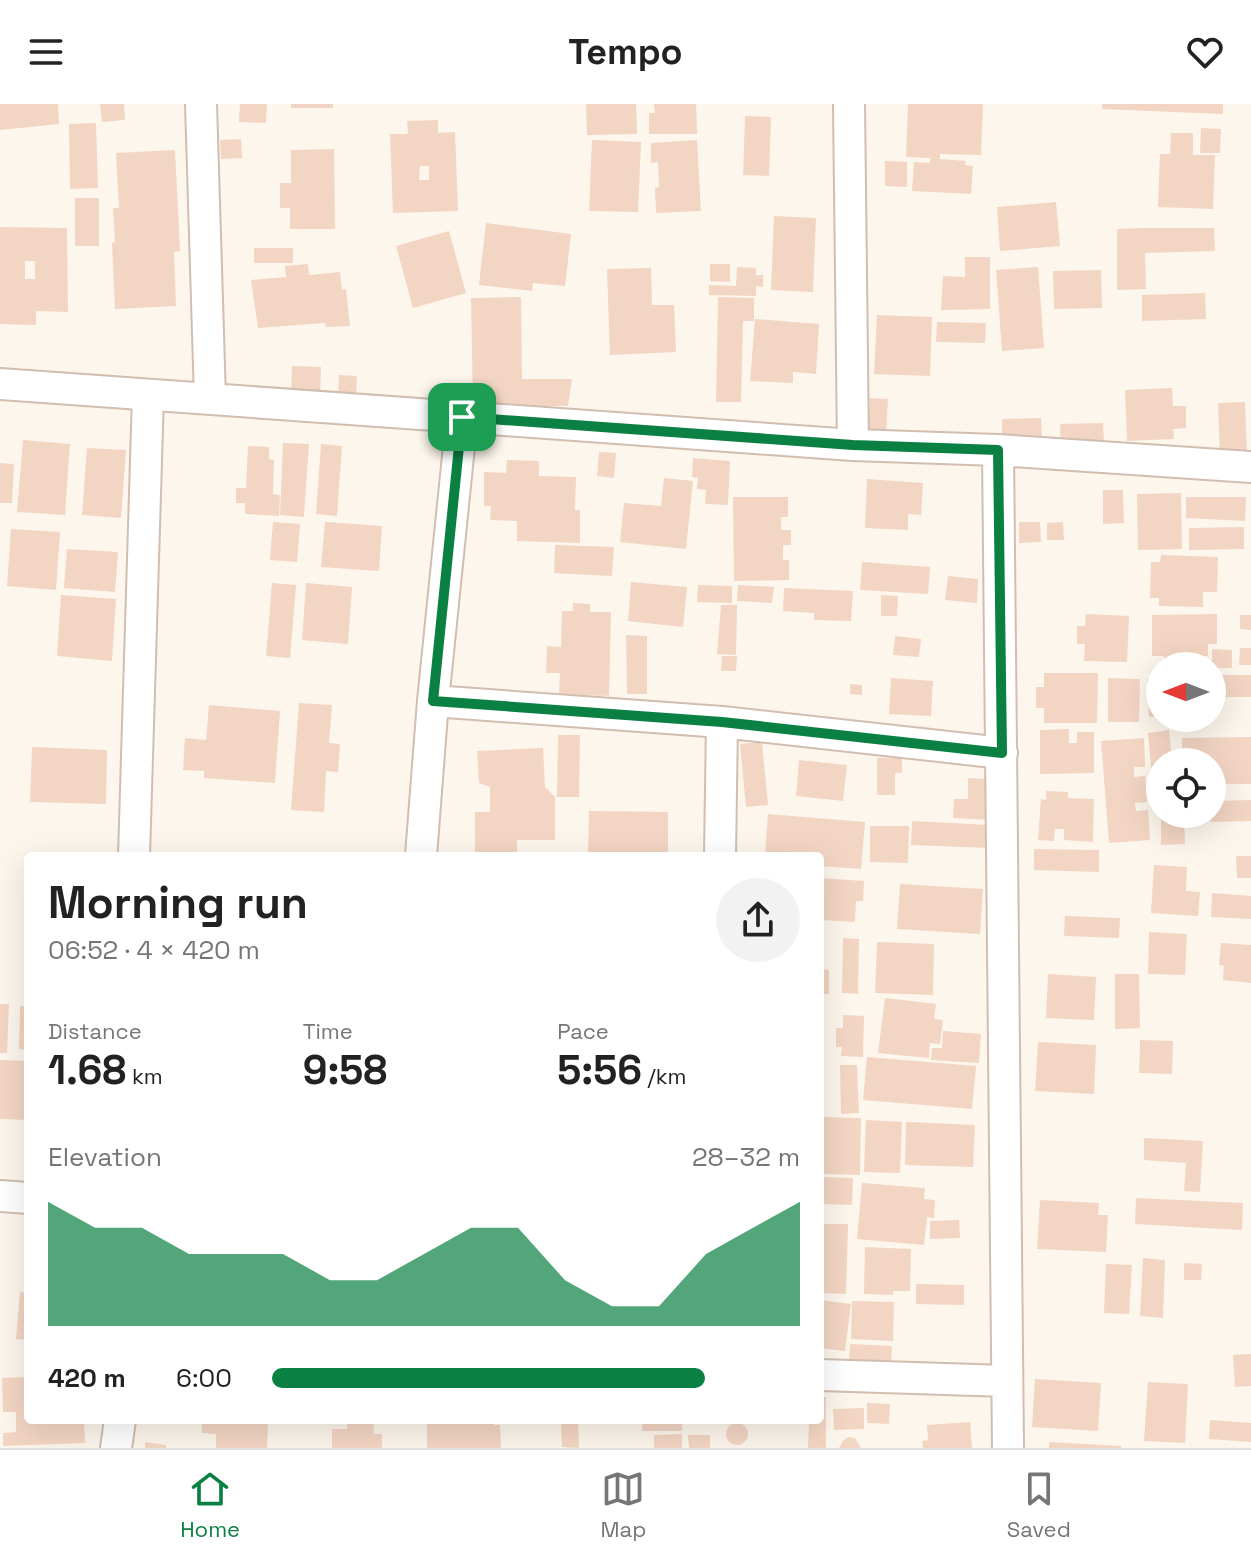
<!DOCTYPE html>
<html lang="en">
<head>
<meta charset="utf-8">
<style>
  body { margin:0; font-family:"Space Grotesk",sans-serif; background:#f2f2f2; color:#222; height:100vh; display:flex; flex-direction:column; font-size:30px; white-space:nowrap }
  * { box-sizing:border-box; margin:0 }
  p { font-size:26px; color:#767676 }
  .icon { flex:none; width:44px; height:44px; fill:none; stroke:currentColor; stroke-width:2; stroke-linecap:round; stroke-linejoin:round }
  .map { position:relative; flex:1; overflow:hidden }
  .side { position:absolute; left:24px; top:748px; width:800px; height:572px; display:flex; flex-direction:column; background:#fff; border-radius:8px; box-shadow:0 8px 32px #0002 }
  .side>* { flex:none }
  .needle { width:52px; rotate:270deg }
  .controls { position:absolute; left:1146px; top:548px; display:grid; gap:16px }
  .controls a { display:grid; place-items:center; width:80px; height:80px; border-radius:50%; background:#fff; box-shadow:0 8px 32px #0002; font-size:40px }
  .pin { position:absolute; display:grid; place-items:center; width:68px; height:68px; color:#fff; margin:-34px; border-radius:16px; box-shadow:0 4px 12px #0006 }
  .round { display:grid; place-items:center; flex:none; width:84px; height:84px; border-radius:42px; background:#f2f2f2 }
  .overview { display:flex; align-items:center; justify-content:space-between; height:136px; padding:0 24px }
  h1 { font-size:44px; font-weight:800; line-height:60px }
  .stats { display:grid; grid-template-columns:repeat(3,1fr); gap:12px; height:136px; padding:8px 24px }
  .stats div { display:grid; align-content:center }
  .stats b { font-size:40px; font-weight:800 }
  .stats small { font-size:22px; font-weight:400 }
  .stats p { font-size:22px }
  .chart { height:224px; padding:16px 24px }
  .chart p { display:flex; justify-content:space-between }
  .chart svg { width:100%; height:144px; margin-top:8px; fill:#0b8043; opacity:.7 }
  ul { padding:0 24px; list-style:none; font-size:26px }
  li { display:grid; grid-template-columns:128px 96px 1fr; align-items:center; height:60px }
  li i { height:20px; border-radius:10px; background:#0b8043 }
  header { display:flex; justify-content:space-between; align-items:center; height:104px; padding:0 24px; background:#fff; font-size:36px; font-weight:800 }
  .menu { display:flex; justify-content:space-around; align-items:center; height:112px; border-top:2px solid #e0e0e0; background:#fff; font-size:22px; color:#767676 }
  .menu a { display:grid; justify-items:center; gap:4px }
  .menu .on { color:#0b8043 }
  .map>svg:first-child { display:block }
  .building { fill:#f3d5c3; fill-rule:evenodd }
  .lines { fill:none; stroke-linecap:round; stroke-linejoin:round }
  .street-casing { stroke:#d1beb0; stroke-width:34 }
  .street { stroke:#fff; stroke-width:30 }
  .route-casing { stroke:#fff; stroke-width:16 }
  .route { stroke:#0b8043; stroke-width:10 }
</style>
</head>
<body>
<header><svg class="icon" aria-label="menu" viewBox="0 0 24 24"><path d="M4 6h16M4 12h16M4 18h16"/></svg>Tempo<svg class="icon" aria-label="heart" viewBox="0 0 24 24"><path d="M12 20l-8-8c-3-5 5-10 8-4 3-6 11-1 8 4z"/></svg></header>
<div class="map">
<svg width="1251" height="1344" viewBox="0 0 1251 1344">
  <rect width="100%" height="100%" fill="#fdf6ec"/>
  <!-- building -->
  <path class="building" d="M0 0H58L59 20 0 26Z
    M100 0H124L125 16 102 18Z
    M240 0H267L266 19 239 18Z
    M291 0H333V4H291Z
    M586 0H636L637 30 587 31Z
    M654 0H696L697 30H649V9H655Z
    M908 0H983L981 51 940 50V55L966 57 965 61 973 62 971 90 912 87 914 58 930 59V54L906 53Z
    M1102 0H1223V10L1102 5Z
    M745 12 771 13 769 72 743 71Z
    M438 16V29L455 28 458 107 393 109 390 30H408L407 17ZM420 62H429V76H419Z
    M96 19 98 84 70 85 69 20Z
    M1201 24 1221 25 1220 49H1200Z
    M1171 29H1193V51H1215L1213 105 1158 103 1160 50H1170Z
    M241 35 242 54 221 55 220 36Z
    M592 36 641 38 638 108 589 107Z
    M697 36 701 107 656 109 655 84 659 83 658 58 651 59V39Z
    M334 45 335 125H290V104H280V79H291V46Z
    M175 46 180 147 174 148 176 202 115 205 112 139 115 138 113 104H119L116 49Z
    M885 57 907 58V83L885 82Z
    M75 94H99V142H75Z
    M1056 98 1060 142 1000 147 997 103Z
    M774 112 816 114 813 188 771 186Z
    M486 119 571 130 565 182 533 179 532 187 479 181Z
    M0 123 67 124 68 208 36 207V221L0 220ZM25 157H35V175H25Z
    M1144 124H1214L1215 147 1145 149 1146 185 1117 186V125Z
    M449 127 466 189 413 204 396 142Z
    M254 144H293V159H254Z
    M965 153H990V205L941 206 943 172 965 173Z
    M308 160 309 171 340 168 342 186 346 185 350 222 326 223 325 219 258 224 251 176 286 173 285 162Z
    M710 160H730V178L710 177Z
    M737 163 756 164V171H763V183L756 182V192L709 191V181L736 182Z
    M1038 163 1044 244 1002 247 996 166Z
    M651 164 652 201H674L676 248 610 251 607 165Z
    M1101 166 1102 204 1054 205 1053 167Z
    M1205 189 1206 215 1142 217V191Z
    M521 193 522 275H572L568 302H473L471 194Z
    M718 193 754 194V217H743L741 298H716Z
    M877 211 932 213 930 272 874 270Z
    M755 215 819 220 816 270 793 268V279L750 277Z
    M937 218 986 219 985 239 936 238Z
    M292 262 321 263 320 290 291 289Z
    M339 271 357 272 356 295 338 294Z
    M1172 284 1173 302H1186V324L1173 325 1174 335 1127 337 1125 286Z
    M870 294 888 295 886 329 868 328Z
    M1245 298 1247 352H1220L1218 299Z
    M1041 314 1042 336H1002V315Z
    M1103 319 1104 340 1061 341 1060 320Z
    M23 336 70 340 65 411 17 408Z
    M283 339 309 340 304 413 280 411Z
    M321 340 342 342 337 412 316 410Z
    M248 342 269 343V355L274 356 273 390 280 391 279 412 245 410V399H236V384H246Z
    M87 344 126 346 121 414 82 411Z
    M599 348 616 349 614 374 597 372Z
    M693 354 730 357 728 401 705 400 706 386 697 385 698 374 692 373Z
    M507 356 539 357V372L576 373 575 406H580V439L517 437V417L490 416 491 402H484V368L506 369Z
    M0 359 14 360 12 399H0Z
    M664 374 693 377 686 445 620 438 624 399 661 402Z
    M867 375 923 379 921 411 908 410V426L865 424Z
    M1103 386H1123L1124 419 1103 420Z
    M1181 389 1182 445 1138 446 1137 390Z
    M733 393H788V413H781V426H791V441H783V456H789V476L734 477Z
    M1186 393H1246L1245 417 1186 414Z
    M273 418 300 420 297 458 270 456Z
    M325 418 382 422 379 467 321 463Z
    M1019 418H1040L1041 438 1019 439Z
    M1063 418 1064 436H1047V419Z
    M1244 423V445L1189 446V424Z
    M11 425 60 428 56 486 7 482Z
    M555 441 614 443 612 472 554 469Z
    M67 445 118 448 115 488 64 484Z
    M1161 451 1218 453 1217 488H1203V503L1159 502V494H1150L1151 458H1160Z
    M862 458 930 463 928 490 860 486Z
    M948 472 978 475 977 499 945 496Z
    M631 478 687 483 683 523 628 517Z
    M272 479 296 481 290 554 266 552Z
    M306 479 352 483 348 540 302 536Z
    M698 481 732 482V499L697 498Z
    M738 481 774 483 772 499 737 497Z
    M784 484 853 487 851 517 814 516V509L783 507Z
    M61 491 116 495 112 557 57 552Z
    M881 491 898 492 897 512H881Z
    M573 499 590 500V508H611L609 592 559 590 560 569H546L547 542 561 543 562 507H573Z
    M721 501H737L736 551 717 550Z
    M1086 510 1129 512 1127 558 1084 557 1085 540H1077V522H1085Z
    M1217 510V540H1208V552H1187V562H1164V552H1152V511Z
    M1240 511H1251V526L1240 525Z
    M626 531 647 532V590H627Z
    M895 532 921 535 919 553 893 551Z
    M1240 544H1251V561H1239Z
    M1212 545 1232 546V564H1212Z
    M722 552H737L736 567H721Z
    M1044 569H1098L1097 619H1044V604H1036V583H1044Z
    M1212 571H1251V593H1212Z
    M891 574 933 577 931 612 889 610Z
    M1108 574 1140 575 1139 618H1108Z
    M1160 574V612L1149 613 1147 575Z
    M850 580 862 581V591L850 590Z
    M299 599 332 601 329 639 340 640 338 668 326 667 324 708 291 706Z
    M209 601 280 607 275 679 204 674V667L183 666 185 634 206 636Z
    M1069 625V639H1077V628H1094V669L1040 670V626Z
    M1169 626 1172 658H1160V683H1153L1148 629Z
    M558 631H580L579 693H557Z
    M1251 633V680H1212V658H1182V634Z
    M1144 634 1145 663H1134V673L1145 672 1147 698 1135 699 1136 707 1148 706 1150 736 1109 739 1101 637Z
    M762 638 768 701 746 703 740 640Z
    M32 643 107 646 106 700 30 698Z
    M543 644 545 683 555 693V736H517V752H475V708H490V683L479 679 477 647Z
    M877 654H902V669H895V691H877Z
    M799 656 847 661 843 697 796 692Z
    M968 674 988 675 991 716 953 714 954 695H968Z
    M1046 687 1068 688V694L1094 695 1093 738 1064 736V725H1055L1054 737 1038 736 1041 695 1046 696Z
    M1251 696V717L1211 718 1212 697Z
    M589 707 668 708V750L588 749Z
    M768 710 865 718 861 765 820 762V752H765Z
    M1161 710H1184L1185 740 1161 741Z
    M912 717 989 721 988 744 911 741Z
    M870 722H909L908 759 870 758Z
    M1034 745 1099 746V768L1034 766Z
    M1236 752H1251V774H1237Z
    M1154 761 1187 763 1186 787 1200 788 1198 812 1151 809Z
    M820 774 864 777 863 797H856L855 818 820 816Z
    M900 780 983 785 980 830 897 825Z
    M1212 789 1251 792V815L1211 813Z
    M1065 812 1120 814 1119 834 1064 832Z
    M1149 828 1187 830 1185 871 1148 870Z
    M843 834 859 835 858 890 842 889Z
    M877 838 934 840 933 891 875 889Z
    M1221 839 1251 841V879L1223 876 1224 862 1219 861Z
    M820 865 829 866V890H820Z
    M1048 870 1096 873 1094 916 1046 914Z
    M1115 870H1139L1140 924 1115 925Z
    M885 894 936 900 934 915 943 916 940 940 930 939 929 954 878 949Z
    M0 900H9L7 949H0Z
    M20 902H28V946L19 945Z
    M843 911 864 912 863 953 841 952 842 943H836V924H843Z
    M943 927 981 930 979 959 931 956 932 944H942Z
    M1140 936 1173 937 1172 970 1139 969Z
    M1038 938 1096 941 1094 990 1035 987Z
    M867 953 976 962 972 1005 863 996Z
    M0 956 28 957V1016L0 1015Z
    M840 961H857L859 1009 841 1010Z
    M822 1013 861 1014 860 1071 821 1070Z
    M866 1016 902 1018 900 1069 864 1068Z
    M906 1018 975 1021 973 1063 905 1061Z
    M1144 1034 1203 1037 1200 1088 1184 1087 1186 1059 1144 1056Z
    M820 1073 853 1074 852 1101 820 1100Z
    M862 1079 925 1084 924 1095 935 1096 934 1114 927 1113 924 1141 857 1135Z
    M1136 1094 1243 1099 1242 1126 1135 1120Z
    M1040 1096 1099 1099 1098 1111H1108L1106 1148 1037 1145Z
    M959 1116 960 1134 930 1135V1117Z
    M820 1120H848L846 1190 820 1189Z
    M865 1143 911 1145 910 1187H893V1191L864 1190Z
    M1143 1154 1165 1156 1163 1214 1140 1212Z
    M1184 1159 1202 1160 1201 1176H1184Z
    M1106 1160 1132 1161 1129 1210 1104 1209Z
    M916 1180 964 1181V1201L916 1200Z
    M20 1188 28 1189V1236L16 1235Z
    M820 1196 851 1200 845 1247 820 1244Z
    M852 1197 894 1198 893 1237 851 1235Z
    M850 1240 892 1242 891 1262 849 1261Z
    M1251 1250V1282L1235 1283 1233 1251Z
    M28 1273V1316H84L85 1339 3 1342V1329L16 1328V1308H3L2 1274Z
    M1035 1275 1101 1279 1098 1327 1032 1323Z
    M1148 1278 1188 1280 1185 1339 1144 1337Z
    M820 1293H826V1344H808L809 1316H820Z
    M867 1299 890 1300 889 1320 867 1319Z
    M864 1304V1325L834 1326 833 1305Z
    M207 1316H268L267 1344H216V1330L202 1329V1319H207Z
    M347 1316H373L374 1330H382V1344H332V1325H347Z
    M452 1316H494V1321H500L501 1344H427V1319H452Z
    M561 1316H578L579 1344 562 1343Z
    M642 1316H682V1327H642Z
    M1210 1316 1251 1319V1338L1209 1335Z
    M970 1318 972 1344H923L922 1337 928 1336 927 1321Z
    M726 1330a11 11 0 1 1 22 0a11 11 0 1 1-22 0Z
    M682 1330V1344H654V1331Z
    M688 1331H710V1344H689Z
    M848 1333 855 1334 861 1344H839L843 1337Z
    M145 1338 166 1341V1344H145Z
    M1049 1338 1121 1342V1344H1049Z"/>
  <g class="lines">
    <!-- street casing -->
    <g class="street-casing">
      <path id="street" d="M201 0 210 295
        M849 0 853 341
        M0 280 853 341 998 346 1251 363
        M998 346 1008 1344
        M433 597 722 618 1002 649
        M134 752 148 291
        M421 752 433 597 462 313
        M720 752 722 618
        M0 1092 28 1094
        M820 1271 1007 1277
        M116 1344 120 1316"/>
    </g>
    <!-- street -->
    <use href="#street" class="street"/>
  </g>
  <g class="lines">
    <!-- route casing -->
    <g class="route-casing">
      <path id="route" d="M462 313 853 341 998 346 1002 649 722 618 433 597Z"/>
    </g>
    <!-- route -->
    <use href="#route" class="route"/>
  </g>
</svg>
<div class="controls">
<a><svg class="needle" viewBox="-14 -14 28 28"><path d="M0-13l5 13h-10z" fill="#e53935"/><path d="M0 13l5-13h-10z" fill="#767676"/></svg></a>
<a><svg class="icon" aria-label="locate" viewBox="0 0 24 24"><circle cx="12" cy="12" r="6"/><path d="M12 2v4M12 18v4M2 12h4M18 12h4"/></svg></a>
</div>
<div class="pin" style="left:462px;top:313px;background:#1e9e55"><svg class="icon" aria-label="arrive" viewBox="0 0 24 24"><path d="M6 21V4h12l-3 4 3 4H6"/></svg></div>
<section class="side">
<div class="overview"><div><h1>Morning run</h1><p>06:52 · 4 × 420 m</p></div><a class="round"><svg class="icon" aria-label="share" viewBox="0 0 24 24"><path d="M12 15V3M7 8l5-5 5 5M5 13v7h14v-7"/></svg></a></div>
<div class="stats">
<div><p>Distance</p><b>1.68<small> km</small></b></div>
<div><p>Time</p><b>9:58</b></div>
<div><p>Pace</p><b>5:56<small> /km</small></b></div>
</div>
<div class="chart"><p><span>Elevation</span>28–32 m</p>
<svg viewBox="0 0 160 44" preserveAspectRatio="none"><path d="M0 44V6L10 14L20 14L30 22L40 22L50 22L60 30L70 30L80 22L90 14L100 14L110 30L120 38L130 38L140 22L150 14L160 6V44z"/></svg>
</div>
<ul>
<li><b>420 m</b>6:00<i style="width:82%"></i></li>
</ul>
</section>
</div>
<nav class="menu">
<a class="on"><svg class="icon" aria-label="home" viewBox="0 0 24 24"><path d="M3 11l9-7 9 7M6 9v11h12V9"/></svg>Home</a>
<a><svg class="icon" aria-label="map" viewBox="0 0 24 24"><path d="M3 6l6-2 6 2 6-2v14l-6 2-6-2-6 2zM9 4v14M15 6v14"/></svg>Map</a>
<a><svg class="icon" aria-label="saved" viewBox="0 0 24 24"><path d="M7 4h10v16l-5-4-5 4z"/></svg>Saved</a>
</nav>
</body>
</html>
